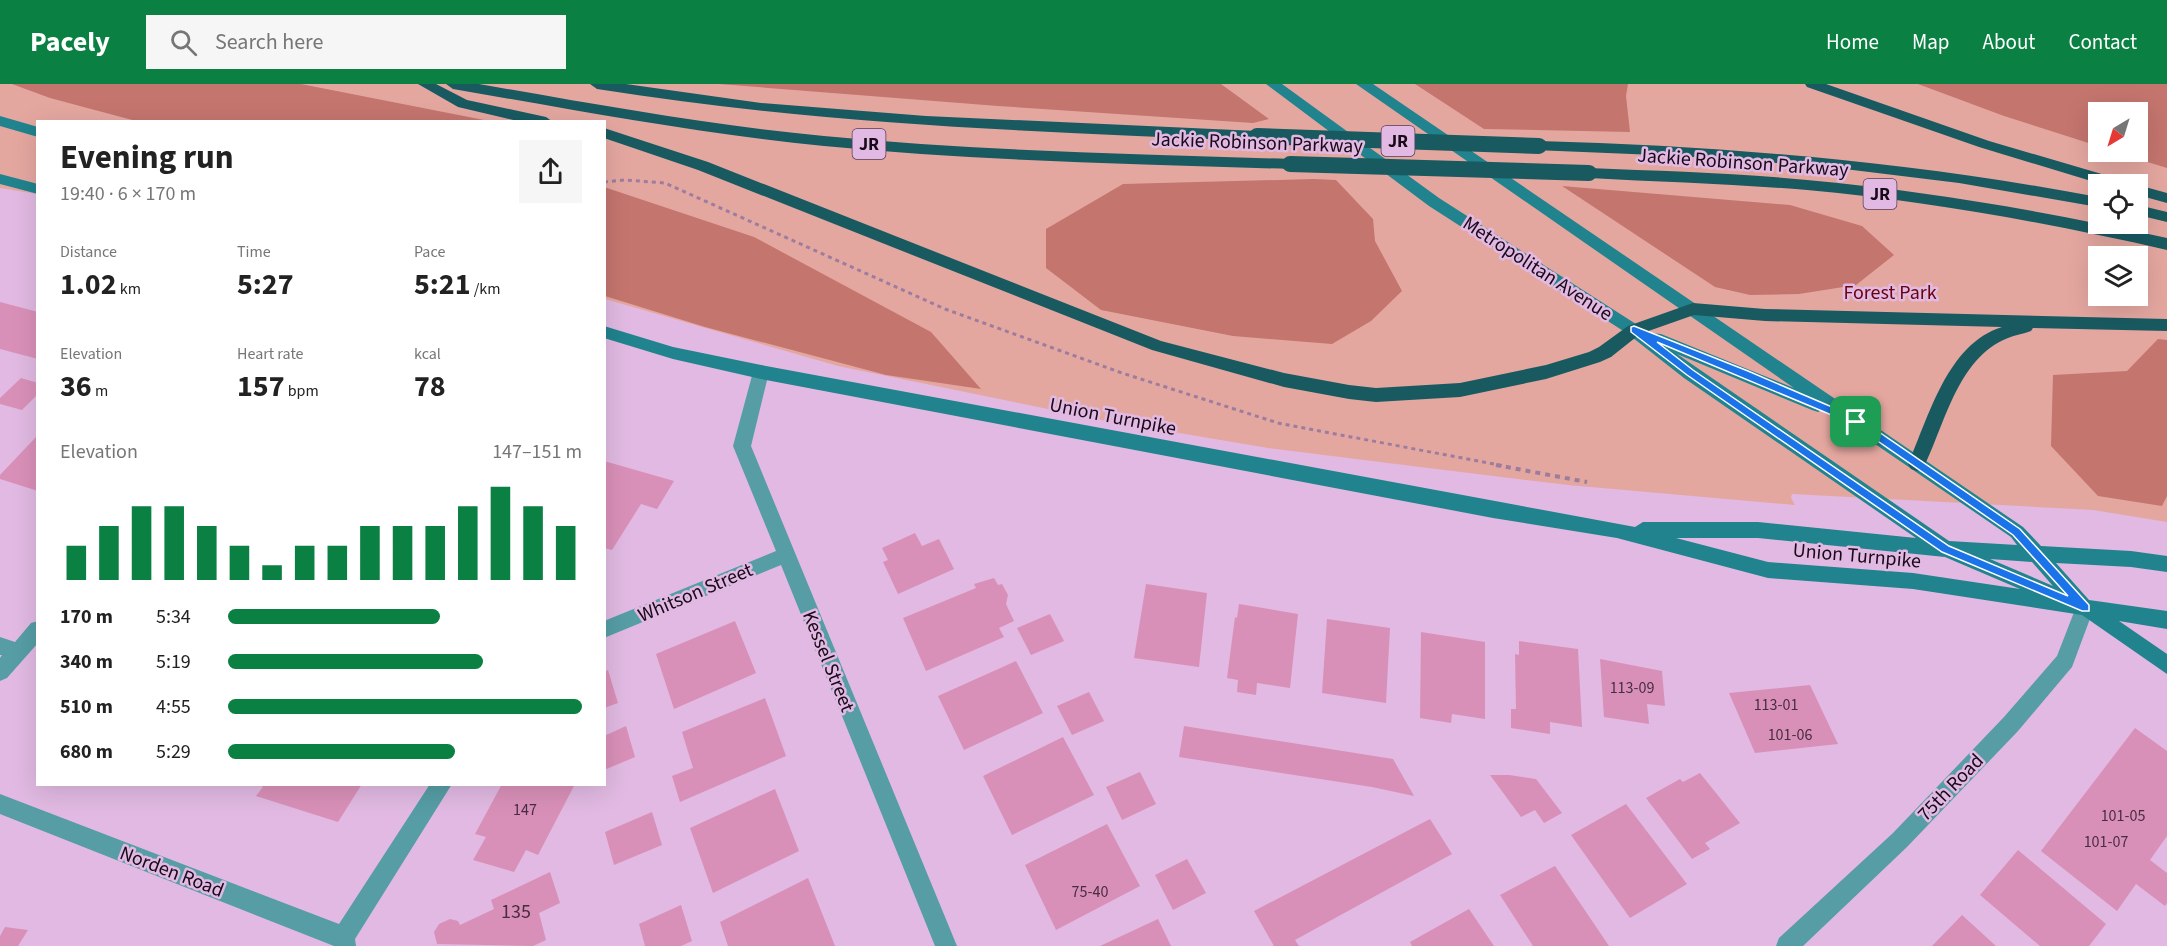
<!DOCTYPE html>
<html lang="en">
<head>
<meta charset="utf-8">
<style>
  body { margin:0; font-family:"Source Sans 3",sans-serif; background:#f6f6f6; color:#222; height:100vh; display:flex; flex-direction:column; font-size:22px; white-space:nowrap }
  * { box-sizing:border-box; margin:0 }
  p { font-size:20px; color:#767676 }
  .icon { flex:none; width:33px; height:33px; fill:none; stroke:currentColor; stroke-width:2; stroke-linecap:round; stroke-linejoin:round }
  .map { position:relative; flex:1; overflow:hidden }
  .panel { position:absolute; left:36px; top:36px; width:570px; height:666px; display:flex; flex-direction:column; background:#fff; border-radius:0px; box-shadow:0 6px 24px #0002 }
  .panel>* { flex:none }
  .needle { width:39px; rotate:218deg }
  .buttons { position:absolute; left:2088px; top:18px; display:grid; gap:12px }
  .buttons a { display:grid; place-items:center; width:60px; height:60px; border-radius:0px; background:#fff; box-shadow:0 6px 24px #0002; font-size:30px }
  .pin { position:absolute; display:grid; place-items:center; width:51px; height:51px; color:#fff; margin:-26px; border-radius:12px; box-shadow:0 3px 9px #0006 }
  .round { display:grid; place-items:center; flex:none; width:63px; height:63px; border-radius:0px; background:#f6f6f6 }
  .headline { display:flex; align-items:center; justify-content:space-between; height:102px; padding:0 24px }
  h1 { font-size:33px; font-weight:700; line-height:45px }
  .metrics { display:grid; grid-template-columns:repeat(3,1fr); gap:9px; height:102px; padding:6px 24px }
  .metrics div { display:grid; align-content:center }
  .metrics b { font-size:30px; font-weight:700 }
  .metrics small { font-size:16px; font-weight:400 }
  .metrics p { font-size:16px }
  .chart { height:168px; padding:12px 24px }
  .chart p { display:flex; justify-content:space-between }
  .chart svg { width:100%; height:108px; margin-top:6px; stroke:#0b8043; stroke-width:6 }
  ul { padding:0 24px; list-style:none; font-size:20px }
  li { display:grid; grid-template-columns:96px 72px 1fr; align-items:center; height:45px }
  li i { height:15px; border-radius:8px; background:#0b8043 }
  header { display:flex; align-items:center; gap:36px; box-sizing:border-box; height:84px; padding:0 30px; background:#0b8043; color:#fff }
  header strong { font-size:28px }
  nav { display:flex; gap:33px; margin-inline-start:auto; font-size:21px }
  .search { width:420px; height:54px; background:#f6f6f6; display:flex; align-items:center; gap:15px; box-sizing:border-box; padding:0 21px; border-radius:0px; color:#767676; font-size:22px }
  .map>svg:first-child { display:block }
  .green { fill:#e4a7a0; fill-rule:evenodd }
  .forest { fill:#c4756e }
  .building { fill:#d990b8 }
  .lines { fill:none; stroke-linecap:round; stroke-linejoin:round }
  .path-far1 { stroke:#9c7d9d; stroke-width:3; stroke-dasharray:4 4; stroke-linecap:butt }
  .path { stroke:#9c7d9d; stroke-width:4; stroke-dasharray:5 5; stroke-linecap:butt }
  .minor { fill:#569da5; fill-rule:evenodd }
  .secondary { fill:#20838d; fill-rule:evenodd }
  .motorway { fill:#195a61; fill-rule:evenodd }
  .motorway-bridge { stroke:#195a61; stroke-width:16 }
  .route { fill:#1a73e8; stroke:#fff; stroke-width:1.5; fill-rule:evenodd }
  .labels { text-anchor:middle; stroke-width:5; stroke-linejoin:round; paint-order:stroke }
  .number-label { font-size:16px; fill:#482c40 }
  .shield { fill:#e1b9e2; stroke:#543e55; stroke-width:1.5 }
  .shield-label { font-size:18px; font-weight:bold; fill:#180a18 }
  .street-label { font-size:20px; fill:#180a18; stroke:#e1b9e2 }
  .park-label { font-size:20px; fill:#68020b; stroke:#e1b9e2 }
  .near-number-label { font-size:20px; fill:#482c40 }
</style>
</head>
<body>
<header>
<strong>Pacely</strong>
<div class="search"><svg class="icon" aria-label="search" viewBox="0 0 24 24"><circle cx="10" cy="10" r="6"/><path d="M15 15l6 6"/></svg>Search here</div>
<nav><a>Home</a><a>Map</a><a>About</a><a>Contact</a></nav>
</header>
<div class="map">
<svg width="2167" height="862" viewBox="0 0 2167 862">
  <rect width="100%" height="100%" fill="#e1b9e2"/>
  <!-- green -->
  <path class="green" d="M0 0H2167V438L2093 426 1792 410 1791 414 1795 421 1568 401 1420 383 1268 364 1102 336 838 282 605 215 604 38H38L37 110 0 104ZM2098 28H2138V68H2098ZM2098 100H2138V140H2098ZM2098 172H2138V212H2098Z"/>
  <!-- forest -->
  <path class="forest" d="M12 0H301L489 37H136L50 14Z
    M719 0H1221L1269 35 1253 39 998 22Z
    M1415 0H1628L1626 12 1630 48 1484 45Z
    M1918 0H2167V84L2115 68H2138V28H2098V62L2004 32Z
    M1313 95 1336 96 1373 135 1375 157 1402 207 1371 237 1332 260 1233 252 1101 226 1046 184V145L1123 100Z
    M1562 102 1790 121 1862 142 1894 171 1856 201 1799 210 1750 211 1715 203Z
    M604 103 754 153 931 248 981 305 886 291 705 243 605 212Z
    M2158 255 2167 256V412L2162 422 2098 412 2051 362 2053 291 2127 287Z"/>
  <!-- building -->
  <path class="building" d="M0 218 38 228V275L0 265Z
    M21 294 38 299V310L22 326 0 320V314Z
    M36 353 38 407 0 395V391Z
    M604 377 674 397 657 425 641 420 612 466 604 464Z
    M915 449 922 462 939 455 954 485 898 510 883 478 888 476 882 464Z
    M994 494 998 501 1002 500 1008 511 1006 520 1014 537 999 544 1004 553 926 587 903 534 976 504 974 500Z
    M1146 500 1207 509 1199 583 1134 574Z
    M1239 520 1298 530 1290 604 1257 599 1256 611 1237 608 1238 596 1227 594 1235 533 1237 534Z
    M1050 530 1064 557 1031 571 1017 544Z
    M1327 535 1390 544 1386 619 1322 609Z
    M735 537 756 589 674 625 656 570Z
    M1421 548 1485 558V635L1452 630 1451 639 1420 634Z
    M1519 557 1578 565 1582 643 1550 638V650L1511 644V625H1516L1515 570 1519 571Z
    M1600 575 1662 587 1665 622 1647 620 1649 640 1604 633Z
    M1016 577 1043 629 964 666 938 612Z
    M608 586 618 619 604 624V588Z
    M1810 601 1838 660 1755 669 1729 609Z
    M1089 608 1104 637 1072 651 1057 622Z
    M765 614 786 672 680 718 672 692 693 684 682 648Z
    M626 642 635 673 604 686V652Z
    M1184 642 1393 675 1414 712 1372 703 1179 673Z
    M2135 644 2167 667V752L2150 776 2167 789V819L2165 822 2136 800 2117 827 2041 767Z
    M1063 653 1094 711 1012 751 983 692Z
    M1140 688 1156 720 1122 736 1106 703Z
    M1700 689 1740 739 1705 759 1710 765 1692 775 1646 714 1680 695 1683 698Z
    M1490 691H1509L1536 695 1562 729 1544 739 1535 726 1521 733Z
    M362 700 338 738 256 712 263 703 258 700Z
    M502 700H575L538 771 526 766 514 788 473 776 486 753 475 750Z
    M775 705 799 767 713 809 690 744Z
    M1626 720 1687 800 1630 834 1571 751Z
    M652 728 662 761 614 781 605 748Z
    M1430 735 1452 770 1295 856 1299 862H1274L1254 827Z
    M1107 740 1140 802 1056 846 1025 781Z
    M2018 766 2106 840 2089 862H2040L1980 811Z
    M1187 775 1206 809 1173 826 1155 791Z
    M1555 782 1609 862H1533L1500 811Z
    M550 788 560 819 539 829 546 856 533 862 437 860 434 848 439 840 450 835 458 837 460 841 494 825 491 816Z
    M808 794 835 862H728L720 838Z
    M681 821 692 857 681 862H645L639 840Z
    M1469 825 1494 862H1412L1410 858Z
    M1962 831 1996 862H1932Z
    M1158 835 1171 862H1100Z
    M5 843 28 846 18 862H0V852Z"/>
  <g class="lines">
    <!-- path-far1 -->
    <path class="path-far1" d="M604 98 625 96 665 99 945 225 1122 289 1278 339 1504 382"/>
    <!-- path -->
    <path class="path" d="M1496 381 1587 398"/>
    <!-- minor -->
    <path class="minor" d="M761 281 767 283 769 288 751 362 957 862H935L781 481 604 554V537L776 467 733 362 753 288 755 283Z
      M2085 516 2092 518 2094 524 2072 583 2018 647 1907 763 1803 862H1776L1779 854 1893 749 2004 633 2057 572 2078 518Z
      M38 537V559L7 594 0 597V574L2 571H0V553L15 558 31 539Z
      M430 700H452L355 855 356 862H334L0 730V710L339 840Z"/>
    <!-- secondary -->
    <path class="secondary" d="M1266 0H1282L1439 114 1650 249 1661 250 1794 304 1356 0H1373L2023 443 2041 462 2131 467 2167 472V488L2131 483 2056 479 2089 516 2167 527V545L2119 537 2167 570V590L2082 531 1913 505 1768 494 1617 454 1493 434 761 295 673 275 604 254V242L673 263 761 281 1635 443 1643 438H1758L1916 454 1684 294 1628 250 1429 122ZM1677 270 1812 326 1818 328 1824 325 2011 453 2017 461 1949 457ZM1676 454H1758L1945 473 2020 505 1913 489 1768 478ZM1990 475 2032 478 2053 502Z
      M0 32 38 43V53L0 42Z
      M0 90 38 100V110L0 100Z"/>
    <!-- motorway -->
    <path class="motorway" d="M418 0H436L467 16 546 33 553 38H522L458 23Z
      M446 0H479C594 20 708 41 824 52 979 67 1135 70 1290 75L1297 80 1290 85C1135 80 979 77 824 62 700 50 576 26 453 5Z
      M590 0H626L761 19 926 32 1257 47 1264 52 1257 57C1036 48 816 40 597 5Z
      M1805 0H1826L1989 57 2122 96 2124 100H2101L1979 63 1807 3Z
      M604 44 708 78 1161 257 1284 289 1349 301 1376 304 1460 299 1546 281 1589 268 1599 263 1628 242 1693 219 1765 225 2167 235V247L2033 244 2031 247C2023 250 2015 251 2008 254 1957 274 1945 341 1923 385L1917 387 1911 385 1908 380C1929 333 1947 260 2002 243L1765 237 1694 231 1640 250 1611 273 1600 278 1546 295 1460 313 1376 318 1349 315 1284 303 1152 266 698 86 604 54Z
      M1539 57C1727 62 1913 78 2098 113V123L1959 99 1820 82 1680 72 1534 66 1532 62Z
      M1589 84C1662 87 1735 89 1807 96 1929 107 2048 128 2167 154V166C2048 139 1929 117 1807 106 1735 100 1662 98 1589 94L1582 89Z
      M2138 101 2167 109V119L2138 111Z
      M2138 121 2167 128V138L2138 131Z"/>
    <!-- motorway-bridge -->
    <path class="motorway-bridge" d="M1257 52 1539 62
      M1290 80 1589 89"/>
  </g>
  <!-- route -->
  <path class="route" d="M1634 242 1748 287 1860 335 2020 445 2089 521V527H2082L1942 468 1687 291 1631 248V243ZM1657 258 1853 340 2013 451 2068 512 1949 462 1693 286Z"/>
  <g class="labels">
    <!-- number labels -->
    <g class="number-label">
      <text x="1632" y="609">113-09</text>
      <text x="1776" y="626">113-01</text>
      <text x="1790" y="656">101-06</text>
      <text x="525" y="731">147</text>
      <text x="2123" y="737">101-05</text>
      <text x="2106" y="763">101-07</text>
      <text x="1090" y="813">75-40</text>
    </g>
    <!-- shield labels -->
    <g class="shield">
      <rect x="1381.5" y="42" width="33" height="30" rx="4.5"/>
      <rect x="852.5" y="45" width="33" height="30" rx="4.5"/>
      <rect x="1863.5" y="95" width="33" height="30" rx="4.5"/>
    </g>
    <g class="shield-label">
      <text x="1398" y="63">JR</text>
      <text x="869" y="66">JR</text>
      <text x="1880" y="116">JR</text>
    </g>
    <!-- street labels -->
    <g class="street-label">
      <text transform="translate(1257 58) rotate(2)" y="7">Jackie Robinson Parkway</text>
      <text transform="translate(1743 78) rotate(4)" y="7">Jackie Robinson Parkway</text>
      <text transform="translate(1538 184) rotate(33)" y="7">Metropolitan Avenue</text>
      <text transform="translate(1113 332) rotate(11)" y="7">Union Turnpike</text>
      <text transform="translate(1857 471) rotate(5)" y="7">Union Turnpike</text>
      <text transform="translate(695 508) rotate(-23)" y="7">Whitson Street</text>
      <text transform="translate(829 577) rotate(68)" y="7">Kessel Street</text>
      <text transform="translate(1950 703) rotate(-46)" y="7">75th Road</text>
      <text transform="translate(172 787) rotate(21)" y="7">Norden Road</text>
    </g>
    <!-- park labels -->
    <g class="park-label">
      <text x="1890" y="215">Forest Park</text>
    </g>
    <!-- near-number labels -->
    <g class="near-number-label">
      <text x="516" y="834">135</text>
    </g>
  </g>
</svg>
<div class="buttons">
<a><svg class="needle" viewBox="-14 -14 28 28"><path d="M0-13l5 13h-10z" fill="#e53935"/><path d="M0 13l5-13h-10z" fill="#767676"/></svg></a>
<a><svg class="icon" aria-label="locate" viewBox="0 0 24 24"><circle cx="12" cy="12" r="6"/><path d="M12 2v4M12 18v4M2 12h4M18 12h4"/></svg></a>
<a><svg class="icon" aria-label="layers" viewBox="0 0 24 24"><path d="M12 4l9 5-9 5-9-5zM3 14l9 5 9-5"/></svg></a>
</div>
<div class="pin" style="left:1856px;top:338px;background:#1e9e55"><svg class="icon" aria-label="arrive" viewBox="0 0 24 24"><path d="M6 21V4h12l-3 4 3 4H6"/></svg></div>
<section class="panel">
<div class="headline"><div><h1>Evening run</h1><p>19:40 · 6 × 170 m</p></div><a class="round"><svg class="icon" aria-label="share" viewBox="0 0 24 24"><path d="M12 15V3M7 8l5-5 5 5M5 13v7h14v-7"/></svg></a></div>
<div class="metrics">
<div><p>Distance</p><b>1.02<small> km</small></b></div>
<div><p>Time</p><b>5:27</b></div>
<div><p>Pace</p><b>5:21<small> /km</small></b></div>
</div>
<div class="metrics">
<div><p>Elevation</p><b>36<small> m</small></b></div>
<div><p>Heart rate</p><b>157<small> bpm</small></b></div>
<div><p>kcal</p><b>78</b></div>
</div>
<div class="chart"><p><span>Elevation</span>147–151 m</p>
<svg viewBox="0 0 160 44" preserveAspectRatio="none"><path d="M5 44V30M15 44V22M25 44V14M35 44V14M45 44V22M55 44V30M65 44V38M75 44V30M85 44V30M95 44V22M105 44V22M115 44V22M125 44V14M135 44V6M145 44V14M155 44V22"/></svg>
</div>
<ul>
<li><b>170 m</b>5:34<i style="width:60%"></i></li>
<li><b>340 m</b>5:19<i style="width:72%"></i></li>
<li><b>510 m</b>4:55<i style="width:100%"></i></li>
<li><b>680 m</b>5:29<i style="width:64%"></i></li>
</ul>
</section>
</div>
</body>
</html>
